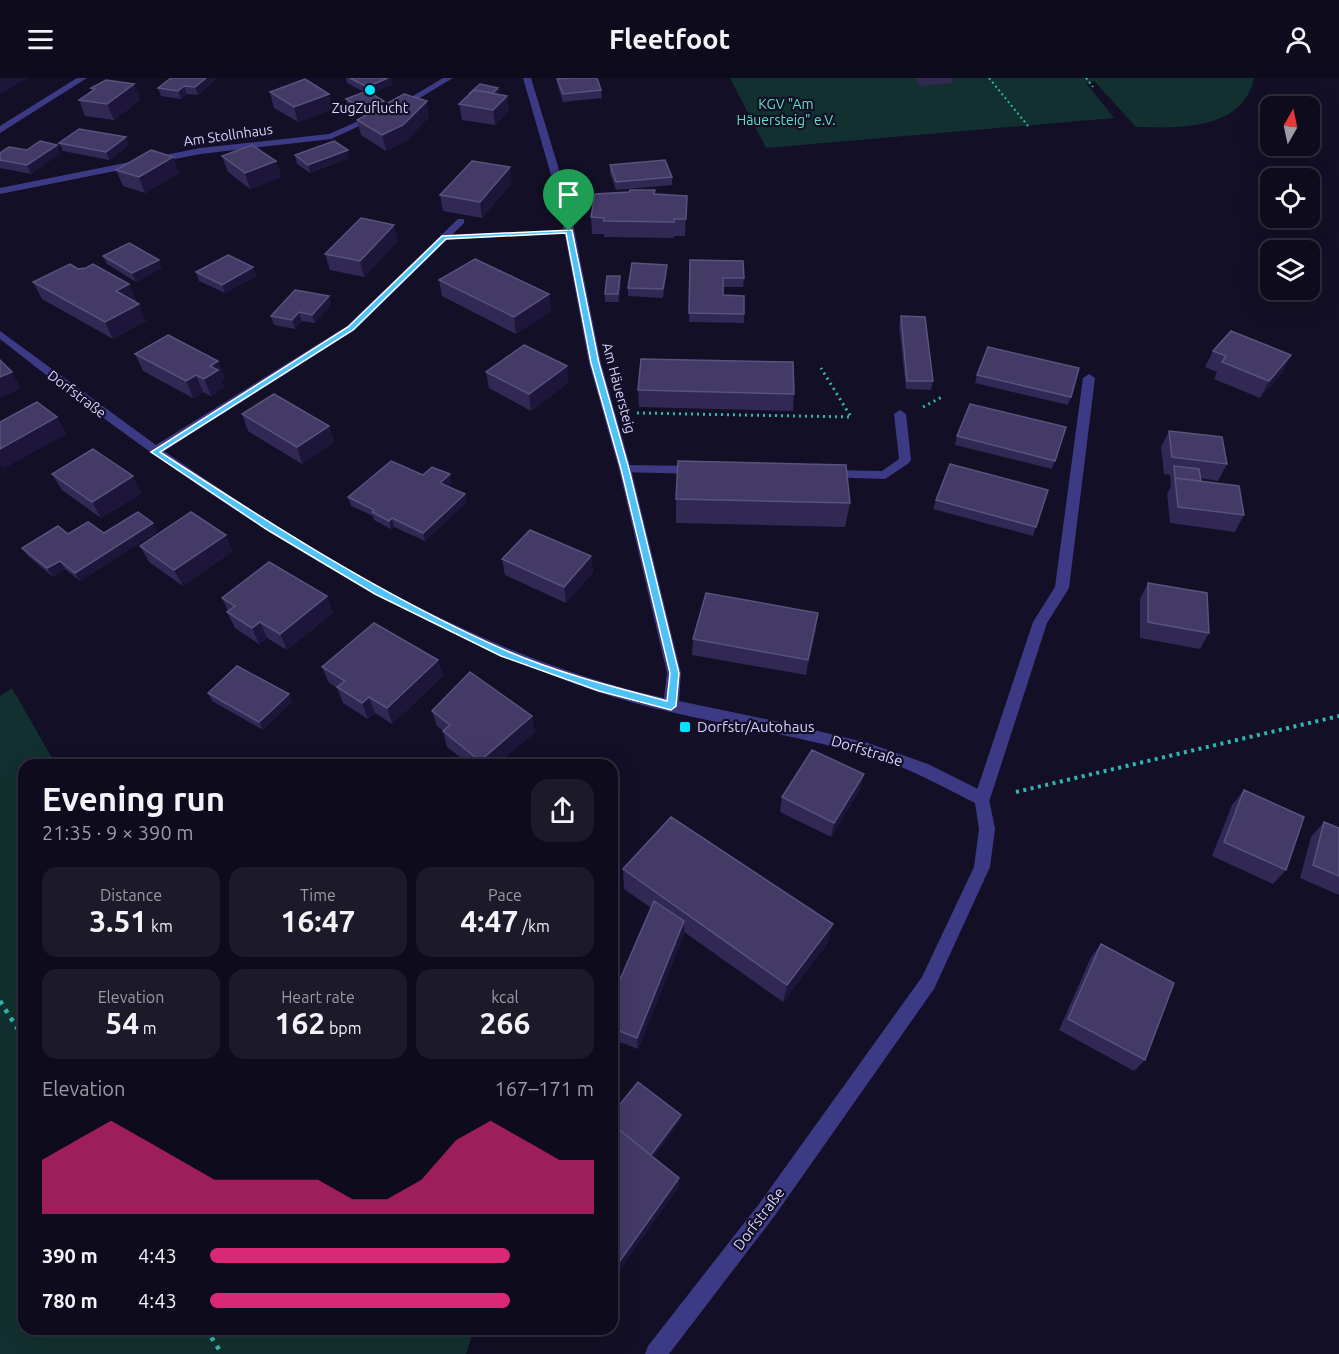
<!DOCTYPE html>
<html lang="en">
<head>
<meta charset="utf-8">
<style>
  body { margin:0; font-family:Ubuntu,sans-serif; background:#1c1929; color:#f1f3f6; height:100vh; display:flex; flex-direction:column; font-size:22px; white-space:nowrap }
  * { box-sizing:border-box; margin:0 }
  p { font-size:20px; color:#9b9ba3 }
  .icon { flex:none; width:33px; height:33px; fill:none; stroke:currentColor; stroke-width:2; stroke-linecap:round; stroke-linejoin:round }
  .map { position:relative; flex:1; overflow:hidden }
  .drawer { position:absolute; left:18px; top:681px; width:600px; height:576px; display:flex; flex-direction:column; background:#0e0b1c; border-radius:18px; box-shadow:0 6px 24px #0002,0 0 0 2px #2e2b3b }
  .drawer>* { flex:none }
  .needle { width:39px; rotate:9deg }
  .buttons { position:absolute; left:1260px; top:18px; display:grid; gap:12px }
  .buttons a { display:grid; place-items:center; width:60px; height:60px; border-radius:12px; background:#0e0b1c; box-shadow:0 6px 24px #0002,0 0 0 2px #2e2b3b; font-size:30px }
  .pin { position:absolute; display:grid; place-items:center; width:51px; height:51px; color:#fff; margin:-62px -26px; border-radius:50% 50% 50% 0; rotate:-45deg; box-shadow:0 0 6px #0007 }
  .pin .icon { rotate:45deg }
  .round { display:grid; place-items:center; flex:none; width:63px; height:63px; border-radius:18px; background:#1c1929 }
  .summary { display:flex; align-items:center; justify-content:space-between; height:102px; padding:0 24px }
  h1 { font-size:33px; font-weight:600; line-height:45px }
  .metrics { display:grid; grid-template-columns:repeat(3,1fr); gap:9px; height:102px; padding:6px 24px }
  .metrics div { display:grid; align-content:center; border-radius:15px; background:#1c1929; text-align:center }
  .metrics b { font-size:30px; font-weight:600 }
  .metrics small { font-size:16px; font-weight:400 }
  .metrics p { font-size:16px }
  .chart { height:168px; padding:12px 24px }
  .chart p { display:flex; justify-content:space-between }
  .chart svg { width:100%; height:108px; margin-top:6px; fill:#db2777; opacity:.7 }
  ul { padding:0 24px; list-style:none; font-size:20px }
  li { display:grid; grid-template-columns:96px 72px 1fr; align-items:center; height:45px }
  li i { height:15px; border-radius:8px; background:#db2777 }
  header { display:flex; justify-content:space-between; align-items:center; height:78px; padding:0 24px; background:#0e0b1c; font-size:27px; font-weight:600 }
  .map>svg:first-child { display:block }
  .green { fill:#12302f }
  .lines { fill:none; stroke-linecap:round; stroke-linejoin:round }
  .path-far3 { stroke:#2fb8b0; stroke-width:2; stroke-dasharray:2 3; stroke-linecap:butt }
  .path-far2 { stroke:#2fb8b0; stroke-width:3; stroke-dasharray:2 4; stroke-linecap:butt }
  .path-far1 { stroke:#2fb8b0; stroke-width:4; stroke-dasharray:3 4.5; stroke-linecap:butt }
  .path { stroke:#2fb8b0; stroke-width:4.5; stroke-dasharray:4 6; stroke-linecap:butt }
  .service { fill:#3d3a85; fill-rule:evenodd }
  .minor { fill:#3d3a85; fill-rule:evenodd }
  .tertiary { fill:#3d3a85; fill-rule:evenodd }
  .wall { fill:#312854 }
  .shaded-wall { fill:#1d163a }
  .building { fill:#433a66; stroke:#5a527e; stroke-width:1.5 }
  .route { fill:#4fc3f7; stroke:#fff; stroke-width:1.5; fill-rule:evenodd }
  .poi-dot { fill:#00e5ff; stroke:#130f26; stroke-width:2 }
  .labels { text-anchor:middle; stroke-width:4.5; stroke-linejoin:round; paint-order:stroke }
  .far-park-label { font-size:14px; fill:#5fe0c0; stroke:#130f26 }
  .far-poi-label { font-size:14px; fill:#d9d4ff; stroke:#130f26 }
  .far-street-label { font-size:14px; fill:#d9d4ff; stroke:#130f26 }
  .poi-label { font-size:15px; fill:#d9d4ff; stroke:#130f26; text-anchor:start }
  .street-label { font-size:15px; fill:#d9d4ff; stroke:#130f26 }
</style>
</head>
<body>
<header><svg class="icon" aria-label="menu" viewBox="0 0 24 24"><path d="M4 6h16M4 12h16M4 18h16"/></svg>Fleetfoot<svg class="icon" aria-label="person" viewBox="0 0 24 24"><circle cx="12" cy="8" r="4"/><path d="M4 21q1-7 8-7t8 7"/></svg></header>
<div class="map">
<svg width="1339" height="1276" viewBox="0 0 1339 1276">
  <rect width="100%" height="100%" fill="#130f26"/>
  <!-- green -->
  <path class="green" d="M730 0H1254C1243 53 1178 50 1136 49L1094 3 1086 5 1114 40 766 70Z
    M12 610 56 687H24V1251H474L466 1276H0V618Z"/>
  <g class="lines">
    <!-- path-far3 -->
    <path class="path-far3" d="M989 0 1028 48
      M1086 0 1093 9
      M481 158 542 155"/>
    <!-- path-far2 -->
    <path class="path-far2" d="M923 329 942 319
      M637 335 851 339 821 290"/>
    <!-- path-far1 -->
    <path class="path-far1" d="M1016 714 1339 638"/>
    <!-- path -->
    <path class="path" d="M0 923 24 961
      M206 1251 222 1276"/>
    <!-- service -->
    <path class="service" d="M443 0H453L403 30 396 28Z
      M372 37 379 39 331 61 200 76 0 116V110L200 70 329 56Z
      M1089 296 1095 300 1069 510 1047 545 990 721 988 726 982 728 976 726 974 721 1033 544 1055 509 1083 300Z
      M900 332 906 336 911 382 909 385 885 401 825 399 823 396 829 392 882 393 899 381 894 336Z
      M625 387 697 388 703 392 697 396 621 394 619 391Z"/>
    <!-- minor -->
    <path class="minor" d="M523 0H531L568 121 601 285 631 391 681 595 679 623 785 645 868 665 928 686 988 716 995 751 990 789 934 911 773 1140 669 1276H645L648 1268 759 1126 922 899 974 789 979 751 975 725C945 710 917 694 885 683 789 652 687 645 592 612 371 535 182 404 0 261V253L156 367 347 248 458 141H464V145L355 252 164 373C316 478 482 580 664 620L667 595 619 391 589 285 558 121Z"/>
    <!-- tertiary -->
    <path class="tertiary" d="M77 0H87L0 55V48Z"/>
  </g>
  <!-- wall -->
  <path class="wall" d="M346 0H391L392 7 371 15 384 27 429 39 406 63 386 73 361 57 357 42 364 38 348 29 346 21 364 14 347 5Z
    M915 0H953L952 5 920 8Z
    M216 1 198 17 187 16 181 21 161 18 158 10Z
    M557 1 601 12 602 20 563 24 558 9Z
    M134 6 140 22 114 42 85 38 79 22 92 13 91 10Z
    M498 10 499 16 509 33 495 47 462 42 459 26 470 16V15Z
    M270 14 333 31 298 44 274 30Z
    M59 65 129 67 109 82 63 73Z
    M27 72 60 75 31 96 0 90V75Z
    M295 77 349 80 310 95 297 86Z
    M222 78 276 83 281 99 250 111 228 94Z
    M173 79 179 95 145 115 123 108 116 92Z
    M610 87 672 99V107L616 112 610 95Z
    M512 105 482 140 443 133 440 117Z
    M655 116 687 118 685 158H674V160L604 159V156H592L591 139Z
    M398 163 364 199 330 192 325 176Z
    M103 178 162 190 136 204 107 186Z
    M690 182 744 200 743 209H723V217L744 236V245L689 244Z
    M253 189 256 198 225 215 199 203 196 194Z
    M78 191 129 206 136 223 135 224 146 243 113 261 42 221 33 204Z
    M667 195 663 220 628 218V210Z
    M439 202 549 216 551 233 516 256 442 218Z
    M621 207 619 224H605V216Z
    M329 218 331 226 315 245 302 243 295 251 274 247 271 238Z
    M901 238 933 303 931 312 906 311 899 247Z
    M1213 273 1283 294 1260 320 1214 301 1217 294 1205 289Z
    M135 276 225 300 221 302 224 309 211 318 203 314 193 320 143 293Z
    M567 288 568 305 531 333 489 310 486 294Z
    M977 297 1071 319 1068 327 975 305Z
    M638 312 794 316 793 333 639 329Z
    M242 336 329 348 334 364 302 386 248 353Z
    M1066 349 1052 391 955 367 957 358Z
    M1169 353 1227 386 1218 403 1200 400 1201 403 1244 437 1235 454 1170 445 1167 416 1171 408 1170 397 1164 396 1161 369Z
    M52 396 142 415 101 440 62 412Z
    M450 396 452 405 448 408 467 424 425 463 394 449 391 451 374 442 373 438 351 428 348 419 423 397Z
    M1048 412 1033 458 933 431 936 422Z
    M676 421 850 425 845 449 676 445Z
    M157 454 80 503 65 491 53 499 28 478 22 470 68 456Z
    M140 468 233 473 183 508 149 484Z
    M591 478 593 494 566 525 505 497 502 481Z
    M1148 505 1209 555 1200 571 1140 560V521Z
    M327 518 333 535 287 572 267 560 259 566 235 550 227 534 228 533 222 520Z
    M816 551 806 597 692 577 693 561Z
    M438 582 443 598 392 646 375 635 368 641 343 625 337 610 329 605 322 589Z
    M208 615 292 624 263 652 212 623Z
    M432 633 532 638 535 654 496 687H470L447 669 443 653 437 648Z
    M860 711 831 759 780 734 782 719Z
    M1244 712 1286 792 1273 806 1212 778 1232 727Z
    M1324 744 1339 750V817L1300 800 1311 759Z
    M623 791 828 865 783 924 684 854V856L638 971 612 961V920L651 830 624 811Z
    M1101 866 1145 982 1134 993 1059 952 1091 879Z"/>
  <!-- shaded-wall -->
  <path class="shaded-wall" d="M0 0H28L0 16Z
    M206 0H216V1L198 17 195 9Z
    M388 0H391L392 7 369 16 367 9Z
    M134 6 140 22 114 42 107 26Z
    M184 8 187 16 181 21 178 13Z
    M498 10 499 18 490 19Z
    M329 16 333 31 298 44 294 29Z
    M507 18 509 33 495 47 493 32Z
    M384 23 385 31 365 39 363 31Z
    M427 23 429 39 406 63 386 73 382 57Z
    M126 59 129 67 109 82 106 74Z
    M57 67 60 75 31 96 27 87Z
    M348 72 349 80 310 95 308 87Z
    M173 79 179 95 145 115 139 99Z
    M276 83 281 99 250 111 245 95Z
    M510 89 512 105 482 140 480 124Z
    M394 147 398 163 364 199 360 183Z
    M159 182 162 190 136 204 132 195Z
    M667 187V195L663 220V211Z
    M253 189 256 198 225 215 222 207Z
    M620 198 621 207 619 224 618 216Z
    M129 206 136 223 123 230 116 213Z
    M549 216 551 233 516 256 514 239Z
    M329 218 331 226 315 245 312 237Z
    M139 226 146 243 113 261 105 244Z
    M299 234 302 243 295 251 292 242Z
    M1291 277 1283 294 1260 320 1269 303Z
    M218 283 225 300 221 302 224 309 211 318 204 301 210 288Z
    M567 288 568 305 531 333 529 316Z
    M12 294 21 311 0 320V299Z
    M196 297 203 314 193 320 186 303Z
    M57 339 67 356 3 391 0 386V371Z
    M329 348 334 364 302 386 297 369Z
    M450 396 452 405 442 413 440 405Z
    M133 398 142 415 101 440 92 424Z
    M465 416 467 424 425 463 423 455Z
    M392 440 394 449 391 451 389 443Z
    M153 445 157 454 80 503 75 495Z
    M226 457 233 473 183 508 174 492Z
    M591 478 593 494 566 525 564 509Z
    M60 483 65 491 53 499 47 490Z
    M327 518 333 535 287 572 280 556Z
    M818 535 816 551 806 597 808 582Z
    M260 544 267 560 259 566 252 550Z
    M438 582 443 598 392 646 387 630Z
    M289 616 292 624 263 652 259 644Z
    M369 619 375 635 368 641 362 625Z
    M532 638 535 654 496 687H481L480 683Z
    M864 696 860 711 831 759 834 745Z
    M684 843V856L638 971 637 960Z
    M833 846 828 865 783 924 787 907Z
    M681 1037V1042L649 1085V1080Z
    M679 1100V1109L612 1203V1194Z"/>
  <!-- building -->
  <path class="building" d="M171 0H206L195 9 184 8 178 13 158 10Z
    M350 0H388L367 9Z
    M572 0H597L601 12 563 16 557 1Z
    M305 1 329 16 294 29 270 14Z
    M106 2 134 6 107 26 79 22 95 11 91 10Z
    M480 6 498 10 493 15 474 12 471 15H470Z
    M474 12 507 18 493 32 459 26Z
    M367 13 384 23 363 31 346 21Z
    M404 16 427 23 403 47 382 57 357 42Z
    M79 51 126 59 106 74 59 65Z
    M40 63 57 67 27 87 0 82V75L9 69 27 72Z
    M334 63 348 72 308 87 295 77Z
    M252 67 276 83 245 95 222 78Z
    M151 72 173 79 139 99 116 92Z
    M665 82 672 99 616 104 610 87Z
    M472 83 510 89 480 124 440 117Z
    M630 112H655L654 116 687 118 686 141H674V144L604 143V140L591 139 595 116 629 114Z
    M361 140 394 147 360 183 325 176Z
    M129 165 159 182 132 195 103 178Z
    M228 177 253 189 222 207 196 194Z
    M475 181 549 216 514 239 439 202Z
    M690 182 743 183 744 200H723V217L744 218V236L689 235Z
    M632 185 667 187 663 211 628 210Z
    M70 186 78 191 86 190 93 186 129 206 116 213 139 226 105 244 33 204Z
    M607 198H620L618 216H605Z
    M295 212 329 218 312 237 299 234 292 242 271 238Z
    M901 238 925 239 933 303H907Z
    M1231 253 1291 277 1269 303 1222 284 1226 278 1213 273Z
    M168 257 218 283 210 288 218 292 204 301 196 297 186 303 135 276Z
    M524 267 567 288 529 316 486 294Z
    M988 269 1079 290 1071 319 977 297Z
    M641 281 793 284 794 316 638 312Z
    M0 282 12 294 0 299Z
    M274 316 329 348 297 369 242 336Z
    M37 324 57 339 0 371V344Z
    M970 326 1066 349 1055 383 957 358Z
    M1169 353 1222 359 1227 386 1172 379Z
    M93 371 133 398 92 424 52 396Z
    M391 383 423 397 432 389 450 396 440 405 465 416 423 455 392 440 389 443 372 434 374 432 348 419Z
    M678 383 846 387 850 425 676 421Z
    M950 386 1048 412 1036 449 936 422Z
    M1174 388 1199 391 1201 403 1175 400Z
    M1175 400 1239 408 1244 437 1178 429Z
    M138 434 153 445 75 495 60 483 47 490 22 470 58 448 68 456 88 444 104 455Z
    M191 434 226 457 174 492 140 468Z
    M530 452 591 478 564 509 502 481Z
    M269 484 327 518 280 556 260 544 252 550 227 534 235 528 222 520Z
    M1148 505 1207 515 1209 555 1148 544Z
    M706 515 818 535 808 582 693 561Z
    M374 545 438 582 387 630 369 619 362 625 337 609 345 603 322 589Z
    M237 588 289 616 259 644 208 615Z
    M470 594 532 638 480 683 443 653 450 647 432 633Z
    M812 672 864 696 834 745 782 719Z
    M1244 712 1304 739 1286 792 1224 764Z
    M671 739 833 846 787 907 623 791Z
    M1324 744 1339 750V798L1313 787Z
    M654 823 684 843 637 960 612 950V920Z
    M1101 866 1174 905 1145 982 1068 941Z
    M638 1004 681 1037 651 1077 612 1046V1036Z
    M612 1046 679 1100 612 1194Z"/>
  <!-- route -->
  <path class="route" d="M572 152 599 285 629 391 679 595 676 628 671 632 599 613 501 578 375 516 266 451 151 374 348 249 442 158ZM566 155 591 285 621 391 670 595 667 623C613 609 558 595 507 573 384 519 272 447 160 374L353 252 446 161Z"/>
  <!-- markers -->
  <g class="poi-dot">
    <circle cx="370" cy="12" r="6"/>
    <rect x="679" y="643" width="12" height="12" rx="3"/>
  </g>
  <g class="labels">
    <!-- far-park labels -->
    <g class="far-park-label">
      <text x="786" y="31">KGV "Am<tspan x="786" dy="16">Häuersteig" e.V.</tspan></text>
    </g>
    <!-- far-poi labels -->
    <g class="far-poi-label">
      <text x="370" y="35">ZugZuflucht</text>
    </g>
    <!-- far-street labels -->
    <g class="far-street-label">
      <text transform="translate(228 57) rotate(-8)" y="5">Am Stollnhaus</text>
      <text transform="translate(619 310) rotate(75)" y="5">Am Häuersteig</text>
      <text transform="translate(77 316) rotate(37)" y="5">Dorfstraße</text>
    </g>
    <!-- poi labels -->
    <g class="poi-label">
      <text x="697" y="654">Dorfstr/Autohaus</text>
    </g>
    <!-- street labels -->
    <g class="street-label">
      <text transform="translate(867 673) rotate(17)" y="5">Dorfstraße</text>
      <text transform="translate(759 1141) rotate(-53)" y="5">Dorfstraße</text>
    </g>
  </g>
</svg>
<div class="buttons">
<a><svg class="needle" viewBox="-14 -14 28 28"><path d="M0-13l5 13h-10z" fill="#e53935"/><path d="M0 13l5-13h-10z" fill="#9b9ba3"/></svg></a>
<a><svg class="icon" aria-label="locate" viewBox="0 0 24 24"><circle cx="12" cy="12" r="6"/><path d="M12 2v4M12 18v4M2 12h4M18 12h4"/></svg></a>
<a><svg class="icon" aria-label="layers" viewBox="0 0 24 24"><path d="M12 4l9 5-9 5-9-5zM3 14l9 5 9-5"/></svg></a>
</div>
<div class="pin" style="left:569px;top:153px;background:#1e9e55"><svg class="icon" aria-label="arrive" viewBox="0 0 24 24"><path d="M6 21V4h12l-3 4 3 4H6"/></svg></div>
<section class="drawer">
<div class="summary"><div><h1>Evening run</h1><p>21:35 · 9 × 390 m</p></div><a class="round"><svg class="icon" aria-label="share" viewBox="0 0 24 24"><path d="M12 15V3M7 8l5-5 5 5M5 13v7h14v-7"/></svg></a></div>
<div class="metrics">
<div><p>Distance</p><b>3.51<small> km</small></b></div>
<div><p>Time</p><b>16:47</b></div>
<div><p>Pace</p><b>4:47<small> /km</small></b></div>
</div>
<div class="metrics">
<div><p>Elevation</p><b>54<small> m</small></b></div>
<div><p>Heart rate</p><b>162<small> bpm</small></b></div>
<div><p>kcal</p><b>266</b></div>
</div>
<div class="chart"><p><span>Elevation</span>167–171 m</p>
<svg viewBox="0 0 160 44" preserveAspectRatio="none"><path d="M0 44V22L10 14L20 6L30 14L40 22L50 30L60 30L70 30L80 30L90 38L100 38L110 30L120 14L130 6L140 14L150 22L160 22V44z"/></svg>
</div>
<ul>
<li><b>390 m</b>4:43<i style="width:78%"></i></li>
<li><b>780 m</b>4:43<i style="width:78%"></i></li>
</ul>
</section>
</div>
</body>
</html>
